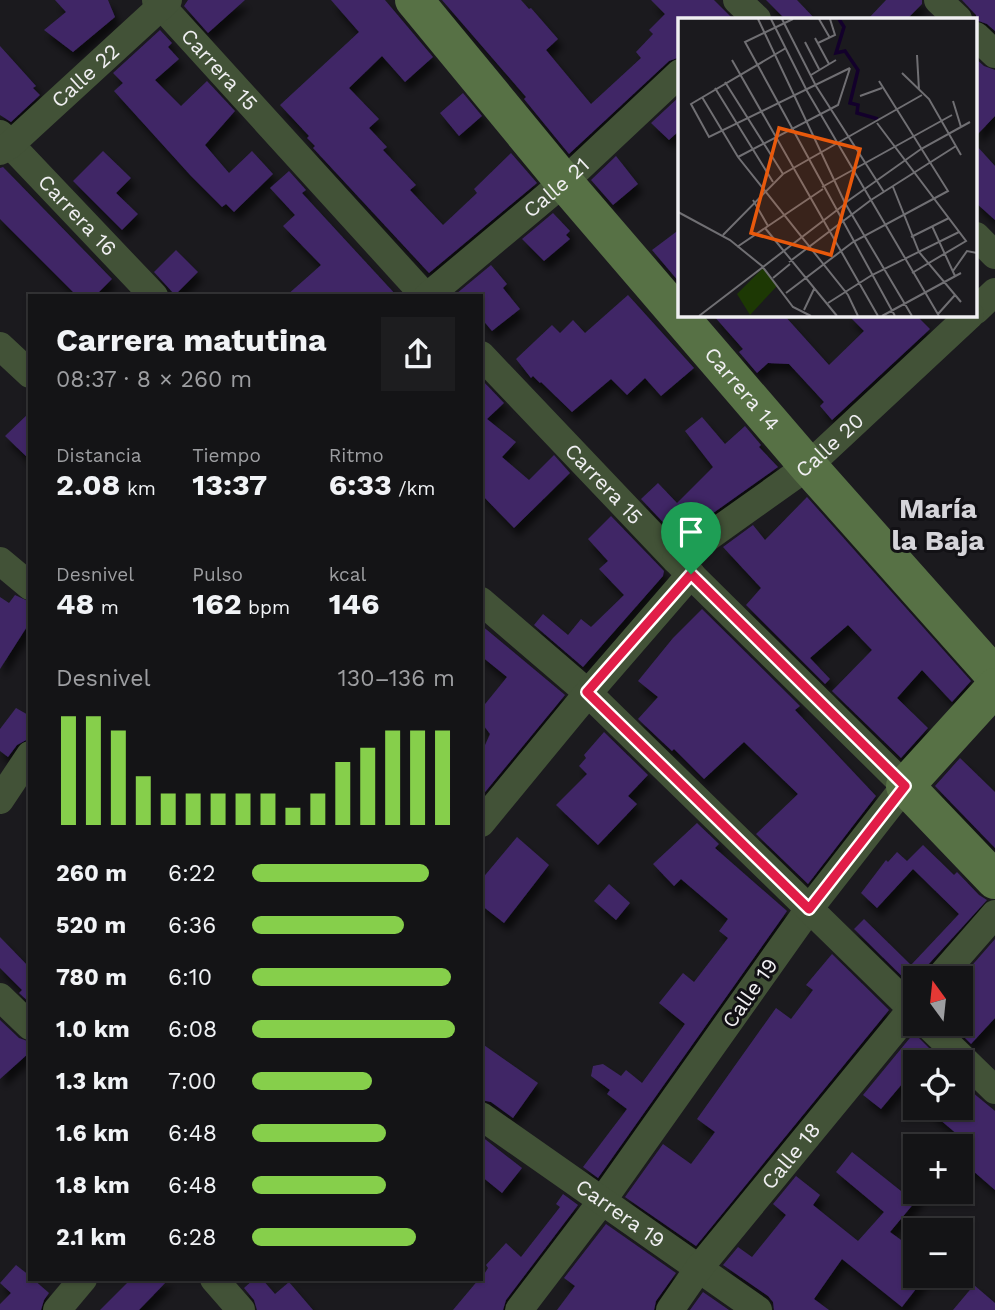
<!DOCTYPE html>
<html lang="es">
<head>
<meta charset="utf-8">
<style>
  body { margin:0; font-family:"Work Sans",sans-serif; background:#1d1d1f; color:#f1f3f6; height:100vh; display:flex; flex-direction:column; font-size:26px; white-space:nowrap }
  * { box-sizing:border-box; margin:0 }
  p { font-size:23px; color:#9d9ea1 }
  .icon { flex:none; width:38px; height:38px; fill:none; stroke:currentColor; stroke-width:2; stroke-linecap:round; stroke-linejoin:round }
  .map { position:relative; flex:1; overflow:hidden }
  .side { position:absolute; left:28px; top:294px; width:455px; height:987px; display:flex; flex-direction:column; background:#141416; border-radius:0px; box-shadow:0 2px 5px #0004,0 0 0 2px #333335 }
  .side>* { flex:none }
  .needle { width:46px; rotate:345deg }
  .buttons { position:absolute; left:903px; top:966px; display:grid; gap:14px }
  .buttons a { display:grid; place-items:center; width:70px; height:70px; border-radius:0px; background:#141416; box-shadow:0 2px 5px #0004,0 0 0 2px #333335; font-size:35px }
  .pin { position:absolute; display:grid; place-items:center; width:60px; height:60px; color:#fff; margin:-72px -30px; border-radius:50% 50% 50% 0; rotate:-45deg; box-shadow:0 0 7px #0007 }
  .pin .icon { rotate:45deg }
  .round { display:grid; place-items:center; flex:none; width:74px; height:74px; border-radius:0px; background:#1d1d1f }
  .headline { display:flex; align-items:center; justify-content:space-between; height:119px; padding:0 28px }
  h1 { font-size:32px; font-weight:700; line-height:52px }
  .stats { display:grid; grid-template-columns:repeat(3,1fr); gap:10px; height:119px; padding:7px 28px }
  .stats div { display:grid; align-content:center }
  .stats b { font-size:30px; font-weight:700 }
  .stats small { font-size:19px; font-weight:400 }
  .stats p { font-size:19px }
  .chart { height:196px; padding:14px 28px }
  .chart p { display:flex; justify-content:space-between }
  .chart svg { width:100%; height:126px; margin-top:7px; stroke:#86cf4b; stroke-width:6 }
  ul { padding:0 28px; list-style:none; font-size:23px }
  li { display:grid; grid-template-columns:112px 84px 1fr; align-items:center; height:52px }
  li i { height:18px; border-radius:9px; background:#86cf4b }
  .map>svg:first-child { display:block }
  .building { fill:#3f2766; filter:url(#shadow) }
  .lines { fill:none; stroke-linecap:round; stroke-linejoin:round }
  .street { stroke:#425237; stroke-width:28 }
  .secondary { stroke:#577145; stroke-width:38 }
  .route-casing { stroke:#fff; stroke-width:14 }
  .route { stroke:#e11d48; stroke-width:9 }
  .labels { text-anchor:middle; stroke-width:6; stroke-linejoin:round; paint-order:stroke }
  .street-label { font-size:21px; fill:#f0eff2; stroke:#121115 }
  .district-label { font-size:28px; font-weight:bold; fill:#d5d4d9; stroke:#121115 }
  .inset-river { fill:none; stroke:#13002b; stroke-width:3.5 }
  .inset-road { fill:none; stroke:#706f73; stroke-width:2 }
  .view { fill:#e8590c; fill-opacity:0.15; stroke:#e8590c; stroke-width:3.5 }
  .inset-edge { fill:none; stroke:#f0eff2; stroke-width:3.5 }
</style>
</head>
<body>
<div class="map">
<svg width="995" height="1310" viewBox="0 0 995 1310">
  <defs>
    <filter id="shadow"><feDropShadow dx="4.5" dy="8" stdDeviation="3.5" flood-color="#0009"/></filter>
  </defs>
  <rect width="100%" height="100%" fill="#1b1a1e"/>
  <!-- building -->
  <path class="building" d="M55 0H108L115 17 73 52 44 30 66 12Z
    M188 0H245L208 33 184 6Z
    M331 0H385L433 57 405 82 382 56 349 88 379 119 369 128 387 147 383 150 416 185 410 190 443 225 477 193 474 189 511 153 537 183 429 273 313 148 315 146 307 138 309 136 280 105 359 32Z
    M442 0H521L529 9 531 8 558 39 546 50 591 104 641 58 636 52 653 34 649 30 665 14 651 0H714L733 19H680V57L669 61 569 154 524 99 526 97Z
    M766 0H797L815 19H785Z
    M886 0H922V4L907 19H868Z
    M962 0H995V31L987 24 976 20V15Z
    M160 30 172 43 168 47 179 59 155 80 181 106 207 81 235 111 205 145 229 173 252 151 273 174 234 212 226 204 222 207 191 176 114 91 123 83 113 73Z
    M0 46 36 86 33 88 40 95 11 122 0 115Z
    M976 59 984 66 995 70V116L976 136Z
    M463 93 482 116 459 136 440 113Z
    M680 96V130L669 140 651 123Z
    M976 145 995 166V220L976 203Z
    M103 151 131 178 116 193 138 214 122 230 73 181Z
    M616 156 638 184 613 205 591 180Z
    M3 167 112 279 95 296H77L0 219V168Z
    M289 171 306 190 302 193 397 296H286L321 265 283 226 295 215 270 188Z
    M553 213 570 231 566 235 570 239 544 261 522 239Z
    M680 229V283L652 250Z
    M176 250 198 272 175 295 154 272Z
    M491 265 507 284 503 288 520 309 492 331 481 318V296H458L456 294Z
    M628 295 694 368 661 396 645 378 627 395 611 379 572 412 541 382 540 383 533 376 531 378 516 359 552 325 560 333 573 320 585 333Z
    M713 315H784L829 365 864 331 848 315H916L930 329 832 420 820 406 824 402 789 364 768 363 757 373 739 352 743 349Z
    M481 379 504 403 487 419 516 442 502 457 529 480 554 455 570 473 514 528 481 494Z
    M30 412V460L5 436Z
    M702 417 725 444 745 426 761 445 759 447 778 467 678 538 641 499 658 483 677 503 713 467 685 431Z
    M807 497 971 681 952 702 922 670 897 698 928 728 901 758 832 691 872 650 848 625 810 658 830 679 825 684 746 605 761 588 723 547 753 525 765 540Z
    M611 516 664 571 663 576 583 667 534 625 543 614 568 635 581 619 591 627 624 595 599 569 608 561 588 539Z
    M15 595 30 602V622L0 669V597L9 603Z
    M702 609 800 706 795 710 876 796 808 884 756 834 798 794 744 742 704 779 674 749 672 751 638 719 658 697 638 681 673 638Z
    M481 625 565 695 481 797V754L490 734 481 722V709L507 677 481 656Z
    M16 708 30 716V738L17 745 8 757 0 751V729Z
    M604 732 648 775 628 796 637 804 598 845 556 805 587 774 579 766 586 758 584 755Z
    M960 758 995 792V848L935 786Z
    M697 823 719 844 715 848 787 911 598 1178 583 1167 627 1109 607 1094 610 1090 591 1076 593 1066 603 1064 621 1076 626 1070 642 1083 685 1024 659 1003 683 973 694 982 728 938 719 931 728 919 681 879 674 886 653 864Z
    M517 837 549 865 504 923 481 905V880Z
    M923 845 954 875 957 872 979 895 987 900 926 967 923 978H915V989L854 929 864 919 911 965 959 914 913 869 877 908 861 893 886 860 888 862 897 852 907 861Z
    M609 884 630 903 616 920 594 901Z
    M0 937 30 968V1003L19 993 22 990 0 968Z
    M995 939V1018L971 1044 951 1024H961V978Z
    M832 954 889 1010 696 1246 625 1197 663 1144 691 1164 715 1132 697 1119 776 1008 791 1019 813 990 806 985Z
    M0 1020 19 1038 30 1042V1052L0 1079Z
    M914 1033 943 1062H915V1096L902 1084 881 1109 863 1095Z
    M481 1043 538 1083 513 1118 491 1102 481 1100Z
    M961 1083 995 1111V1190L972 1170 961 1183V1143L964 1140 926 1108H961Z
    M481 1136 522 1168 502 1193 481 1176Z
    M852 1152 901 1191 907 1185 920 1196 890 1232 915 1250V1276H926L902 1307 842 1259 814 1299 829 1310H774L773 1302 768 1296 723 1265 738 1247 752 1257 786 1215 773 1204 796 1176 820 1195 813 1205 858 1241 884 1212 836 1172Z
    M563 1194 578 1205 506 1300 503 1310H453L479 1279H481L488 1268 486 1265 506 1243 521 1257 560 1207 556 1204Z
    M606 1224 676 1273 656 1301 654 1310H557L575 1286 564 1278Z
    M16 1265 30 1276V1279H33L49 1293 44 1300 41 1310H0V1304L11 1293 0 1283Z
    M131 1279H169L139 1310H100Z
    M254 1279H262L275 1294 289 1282 313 1310H257L254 1300 244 1288Z
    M974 1285 995 1303V1310H953Z
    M703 1292 729 1310H690Z"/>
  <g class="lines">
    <!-- street -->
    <g class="street">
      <path id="s1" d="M156 0 425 296"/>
      <path d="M737 0 757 19"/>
      <path d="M938 0 958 19"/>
      <path d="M976 36 995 54"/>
      <path id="s2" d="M0 134 154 296"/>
      <path id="s3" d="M0 151 10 145 168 0"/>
      <path d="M976 236 995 255"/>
      <path id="s4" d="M428 296 564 182 680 73"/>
      <path d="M976 310 995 292"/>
      <path d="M0 346 30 374"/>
      <path id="s5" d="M481 355 676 560 905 786 809 909 602 1201 519 1310"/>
      <path id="s6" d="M676 560 808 466 970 315"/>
      <path d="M0 561 30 586"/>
      <path d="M481 601 588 693 915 1012"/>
      <path d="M0 800 30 755"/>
      <path d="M481 823 588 693 691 574"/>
      <path d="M939 978 995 914"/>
      <path d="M0 997 30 1026"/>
      <path d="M927 1024 995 1090"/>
      <path id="s7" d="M481 1116 758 1310"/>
      <path d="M214 1279 241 1310"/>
      <path d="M57 1310 83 1279"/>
      <path id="s8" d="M670 1310 699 1268 915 1005"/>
    </g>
    <!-- secondary -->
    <g class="secondary">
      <path id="s9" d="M414 0 564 182 808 466 995 676"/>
      <path d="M995 687 905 786 995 880"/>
    </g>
  </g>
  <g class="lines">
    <!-- route casing -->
    <g class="route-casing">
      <path id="route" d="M691 574 905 786 809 909 587 692Z"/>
    </g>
    <!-- route -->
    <use href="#route" class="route"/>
  </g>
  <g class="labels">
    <!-- street labels -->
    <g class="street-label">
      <text dy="7" stroke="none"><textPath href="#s1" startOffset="94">Carrera 15</textPath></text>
      <text dy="7" stroke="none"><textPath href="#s3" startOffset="114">Calle 22</textPath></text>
      <text dy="7" stroke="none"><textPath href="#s4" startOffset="168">Calle 21</textPath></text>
      <text dy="7" stroke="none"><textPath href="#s2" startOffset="112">Carrera 16</textPath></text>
      <text dy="7" stroke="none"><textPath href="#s9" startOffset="509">Carrera 14</textPath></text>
      <text dy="7" stroke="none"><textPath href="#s6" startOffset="192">Calle 20</textPath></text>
      <text dy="7" stroke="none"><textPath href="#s5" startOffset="178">Carrera 15</textPath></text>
      <text transform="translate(750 993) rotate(-55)" y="7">Calle 19</text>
      <text dy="7" stroke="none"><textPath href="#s8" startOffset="196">Calle 18</textPath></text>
      <text dy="7" stroke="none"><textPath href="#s7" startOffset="170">Carrera 19</textPath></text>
    </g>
    <!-- district labels -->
    <g class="district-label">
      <text x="938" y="518">María<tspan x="938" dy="32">la Baja</tspan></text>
    </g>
  </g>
  <!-- overview -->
  <g transform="translate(678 18)">
    <rect width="299" height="299" fill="#1b1a1e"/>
    <path d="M85 250 99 268 72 297 59 276Z" fill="#1d3804"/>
    <path class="inset-river" d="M161 1 166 9 158 35 167 33 180 52 172 85 180 87 179 95 200 101"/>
    <path class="inset-road" d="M80 1 167 185 234 298M93 1 129 73 261 298M104 1 138 68 206 174M115 1 67 24 217 298M141 1 152 20M137 20 151 46M127 24 141 51M140 25 157 17 152 1M108 30 13 86 31 119 172 50M239 37 241 72M54 42 200 298M224 55 251 81 283 137M133 57 158 42M47 64 105 156M37 70 95 164M182 78 204 70M24 79 60 139 170 277 180 298M275 83 283 109M199 105 288 223 234 255M60 139 160 87 172 50M144 169 274 97M215 169 241 234 283 284M75 182 90 208M167 185 243 131 292 104M0 194 52 222 84 248 115 289 133 298M254 208 277 258M87 210 159 298M45 217 105 156 244 77M233 219 271 200M59 229 145 171M111 244 193 182 278 128M275 253 289 233 299 235M95 260 112 246M108 275 175 224 270 173 201 63M150 285 194 257 281 214M126 292 136 271M260 296 277 277M21 298 167 186M204 298 283 255"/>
    <path class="view" d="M101 110 182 131 153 237 73 215Z"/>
    <rect width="299" height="299" class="inset-edge"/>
  </g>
</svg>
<div class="buttons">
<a><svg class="needle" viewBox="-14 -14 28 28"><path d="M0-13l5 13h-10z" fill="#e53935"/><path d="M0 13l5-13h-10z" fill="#9d9ea1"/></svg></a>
<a><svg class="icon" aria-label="locate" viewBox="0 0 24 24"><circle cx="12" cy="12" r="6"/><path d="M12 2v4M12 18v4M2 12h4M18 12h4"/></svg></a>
<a>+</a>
<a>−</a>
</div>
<div class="pin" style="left:691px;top:574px;background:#1e9e55"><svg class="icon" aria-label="arrive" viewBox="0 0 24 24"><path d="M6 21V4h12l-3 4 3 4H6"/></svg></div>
<section class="side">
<div class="headline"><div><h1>Carrera matutina</h1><p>08:37 · 8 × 260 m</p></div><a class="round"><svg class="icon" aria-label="share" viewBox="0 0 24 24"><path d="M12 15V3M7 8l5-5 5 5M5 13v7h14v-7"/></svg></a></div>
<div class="stats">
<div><p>Distancia</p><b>2.08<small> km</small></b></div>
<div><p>Tiempo</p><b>13:37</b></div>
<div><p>Ritmo</p><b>6:33<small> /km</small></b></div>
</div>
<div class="stats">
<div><p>Desnivel</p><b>48<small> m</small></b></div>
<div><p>Pulso</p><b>162<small> bpm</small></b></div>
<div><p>kcal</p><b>146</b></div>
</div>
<div class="chart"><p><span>Desnivel</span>130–136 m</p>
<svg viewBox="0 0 160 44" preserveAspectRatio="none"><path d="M5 44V6M15 44V6M25 44V11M35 44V27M45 44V33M55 44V33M65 44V33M75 44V33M85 44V33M95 44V38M105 44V33M115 44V22M125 44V17M135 44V11M145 44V11M155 44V11"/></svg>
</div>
<ul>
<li><b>260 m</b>6:22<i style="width:87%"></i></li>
<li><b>520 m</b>6:36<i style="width:75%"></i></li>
<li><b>780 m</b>6:10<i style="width:98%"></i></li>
<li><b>1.0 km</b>6:08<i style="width:100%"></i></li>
<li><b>1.3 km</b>7:00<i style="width:59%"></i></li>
<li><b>1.6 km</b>6:48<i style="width:66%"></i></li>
<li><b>1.8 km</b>6:48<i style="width:66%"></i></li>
<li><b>2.1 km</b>6:28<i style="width:81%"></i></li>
</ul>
</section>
</div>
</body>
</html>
